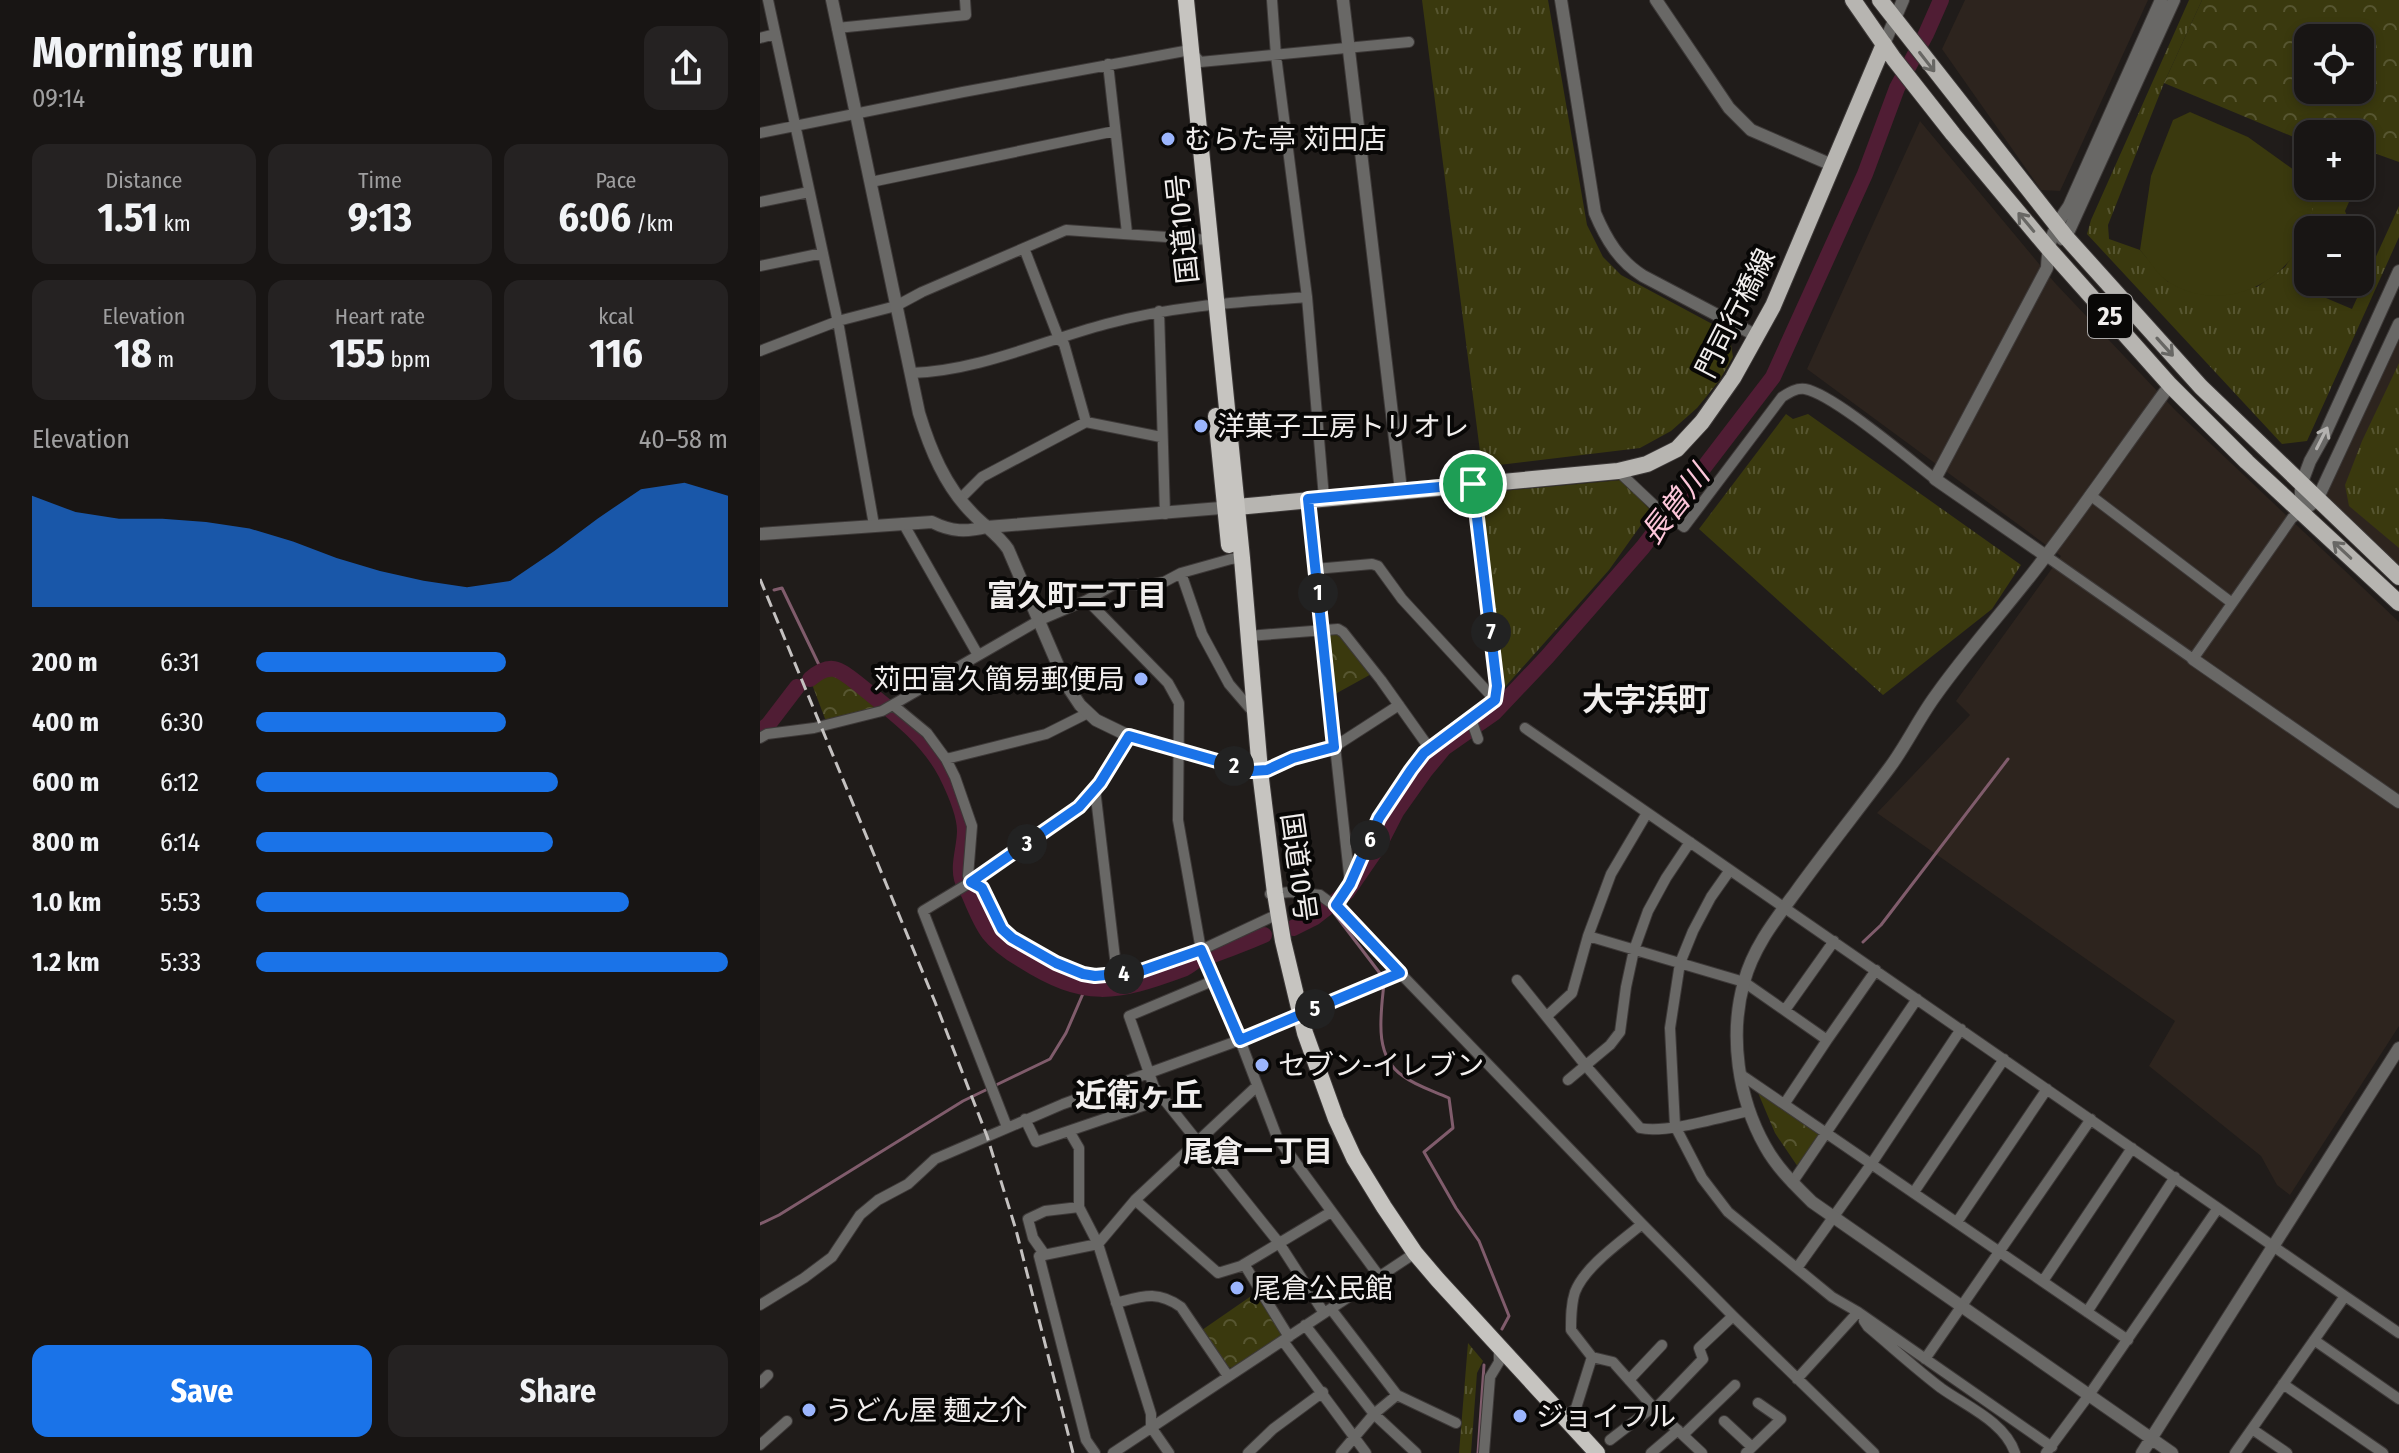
<!DOCTYPE html>
<html lang="en">
<head>
<meta charset="utf-8">
<style>
  body { margin:0; font-family:"Fira Sans Condensed","Noto Sans JP",sans-serif; background:#252222; color:#f1f3f6; height:100vh; display:flex; flex-direction:column; font-size:30px; white-space:nowrap }
  * { box-sizing:border-box; margin:0 }
  p { font-size:26px; color:#9f9fa0 }
  .icon { flex:none; width:44px; height:44px; fill:none; stroke:currentColor; stroke-width:2; stroke-linecap:round; stroke-linejoin:round }
  .map { position:relative; flex:1; overflow:hidden }
  .sheet { display:flex; flex-direction:column; background:#181514; width:760px }
  .sheet>* { flex:none }
  .tools { position:absolute; left:1534px; top:24px; display:grid; gap:16px }
  .tools a { display:grid; place-items:center; width:80px; height:80px; border-radius:16px; background:#181514; box-shadow:0 4px 12px #0003,0 0 0 2px #363434; font-size:40px }
  .pin { position:absolute; display:grid; place-items:center; width:68px; height:68px; color:#fff; margin:-34px; border:4px solid #fff; border-radius:50%; box-shadow:0 2px 8px #0007 }
  .km { position:absolute; width:40px; height:40px; margin:-20px; border-radius:50%; background:#222; color:#fff; font-size:22px; line-height:40px; text-align:center }
  .round { display:grid; place-items:center; flex:none; width:84px; height:84px; border-radius:16px; background:#252222 }
  .summary { display:flex; align-items:center; justify-content:space-between; height:136px; padding:0 32px }
  h1 { font-size:44px; font-weight:700; line-height:60px }
  .figures { display:grid; grid-template-columns:repeat(3,1fr); gap:12px; height:136px; padding:8px 32px }
  .figures div { display:grid; align-content:center; border-radius:16px; background:#252222; text-align:center }
  .figures b { font-size:40px; font-weight:700 }
  .figures small { font-size:22px; font-weight:400 }
  .figures p { font-size:22px }
  .chart { height:224px; padding:16px 32px }
  .chart p { display:flex; justify-content:space-between }
  .chart svg { width:100%; height:144px; margin-top:8px; fill:#1a73e8; opacity:.7 }
  .cta { display:flex; gap:16px; margin-top:auto; padding:16px 32px }
  .cta a { flex:1; height:92px; border-radius:16px; background:#1a73e8; color:#fff; font-size:32px; font-weight:700; line-height:92px; text-align:center }
  .cta a+a { background:#252222; color:#f1f3f6 }
  ul { padding:0 32px; list-style:none; font-size:26px }
  li { display:grid; grid-template-columns:128px 96px 1fr; align-items:center; height:60px }
  li i { height:20px; border-radius:10px; background:#1a73e8 }
  main { display:flex; flex:1; min-height:0 }
  .map>svg:first-child { display:block }
  .built { fill:#2d241e }
  .grass { fill:url(#grass-tufts) }
  .park { fill:url(#park-crowns); fill-rule:evenodd }
  .pitch { fill:#3a390e }
  .lines { fill:none; stroke-linecap:round; stroke-linejoin:round }
  .stream { stroke:#805c6c; stroke-width:3 }
  .river { stroke:#501d34; stroke-width:16 }
  .minor-casing { stroke:#3d3938; stroke-width:12 }
  .tertiary-casing { stroke:#3d3938; stroke-width:14 }
  .primary-casing { stroke:#3d3938; stroke-width:18 }
  .trunk-casing { stroke:#3d3938; stroke-width:18 }
  .minor { stroke:#696866; stroke-width:10 }
  .tertiary { stroke:#696866; stroke-width:12 }
  .primary { stroke:#b7b5b1; stroke-width:16 }
  .trunk { stroke:#c6c4c0; stroke-width:16 }
  .rail { stroke:#c4c1c0; stroke-width:3; stroke-dasharray:12 6; stroke-linecap:butt }
  .oneway { stroke:#686764 }
  .oneway2 { stroke:#b4b2b0 }
  .route-casing { stroke:#fff; stroke-width:16 }
  .route { stroke:#1a73e8; stroke-width:10 }
  .poi-dot { fill:#9bb5fd; stroke:#080706; stroke-width:3 }
  .labels { text-anchor:middle; stroke-width:8; stroke-linejoin:round; paint-order:stroke }
  .shield { fill:#080706; stroke:#aba9a8; stroke-width:2 }
  .shield-label { font-size:26px; font-weight:bold; fill:#f1eeed }
  .poi-label { font-size:28px; fill:#f1eeed; stroke:#080706; text-anchor:start }
  .street-label { font-size:28px; fill:#f1eeed; stroke:#080706 }
  .water-label { font-size:30px; font-style:italic; fill:#fdc6da; stroke:#080706 }
  .neighbourhood-label { font-size:30px; font-weight:bold; fill:#f1eeed; stroke:#080706 }
  .quarter-label { font-size:32px; font-weight:bold; fill:#f1eeed; stroke:#080706 }
</style>
</head>
<body>
<main>
<section class="sheet">
<div class="summary"><div><h1>Morning run</h1><p>09:14</p></div><a class="round"><svg class="icon" aria-label="share" viewBox="0 0 24 24"><path d="M12 15V3M7 8l5-5 5 5M5 13v7h14v-7"/></svg></a></div>
<div class="figures">
<div><p>Distance</p><b>1.51<small> km</small></b></div>
<div><p>Time</p><b>9:13</b></div>
<div><p>Pace</p><b>6:06<small> /km</small></b></div>
</div>
<div class="figures">
<div><p>Elevation</p><b>18<small> m</small></b></div>
<div><p>Heart rate</p><b>155<small> bpm</small></b></div>
<div><p>kcal</p><b>116</b></div>
</div>
<div class="chart"><p><span>Elevation</span>40–58 m</p>
<svg viewBox="0 0 160 44" preserveAspectRatio="none"><path d="M0 44V10L10 15L20 17L30 17L40 18L50 20L60 24L70 29L80 33L90 36L100 38L110 36L120 27L130 17L140 8L150 6L160 10V44z"/></svg>
</div>
<ul>
<li><b>200 m</b>6:31<i style="width:53%"></i></li>
<li><b>400 m</b>6:30<i style="width:53%"></i></li>
<li><b>600 m</b>6:12<i style="width:64%"></i></li>
<li><b>800 m</b>6:14<i style="width:63%"></i></li>
<li><b>1.0 km</b>5:53<i style="width:79%"></i></li>
<li><b>1.2 km</b>5:33<i style="width:100%"></i></li>
</ul>
<div class="cta"><a>Save</a><a>Share</a></div>
</section>
<div class="map">
<svg width="1639" height="1453" viewBox="0 0 1639 1453">
  <defs>
    <pattern id="grass-tufts" width="24" height="20" patternUnits="userSpaceOnUse" patternTransform="scale(2)"><rect width="24" height="20" fill="#3a390e"/><path d="M3 7l-1-3M5 7V3M7 7l1-3M15 17l-1-3M17 17v-4M19 17l1-3" fill="none" stroke="#575631"/></pattern>
    <pattern id="park-crowns" width="20" height="18" patternUnits="userSpaceOnUse" patternTransform="scale(2)"><rect width="20" height="18" fill="#3a390e"/><path d="M2 6a3 3 0 1 1 6 0M12 15a3 3 0 1 1 6 0" fill="none" stroke="#575631"/></pattern>
  </defs>
  <rect width="100%" height="100%" fill="#201c1a"/>
  <!-- built -->
  <path class="built" d="M1205 0H1388L1300 191 1281 190 1182 49Z
    M1160 121 1295 283 1416 411 1639 622V1026L1530 1195 1517 1185 1501 1156 1389 1066 1415 1021 1117 813 1210 715 1196 701 1301 556 1047 369Z
    M1639 324V577L1557 500Z"/>
  <!-- grass -->
  <path class="grass" d="M662 0H788L827 225 843 257 861 275 969 333 973 357 959 381 937 408 911 431 880 448 722 467Z
    M1429 0H1442L1404 83 1348 225 1349 239 1380 250 1408 282 1497 287 1525 267 1544 237 1552 210 1551 186H1596L1585 211 1590 223 1610 234 1607 239 1600 236V230H1586L1576 226 1573 230H1548V282H1550L1547 290 1592 309 1639 206V237L1547 441 1522 444 1327 234 1331 220Z
    M1639 363V548L1589 506 1585 485 1602 441Z
    M1026 414 1033 419 1048 414 1261 565 1232 609 1123 695 939 529Z
    M862 480 891 511 849 570 745 687 721 493Z
    M708 1343 723 1361 717 1373 711 1453H699Z"/>
  <!-- park -->
  <path class="park" d="M1442 0H1639V162L1600 148V134H1548V143L1404 83ZM1600 38V90H1548V38Z
    M578 629 615 672 568 698 562 631Z
    M69 668 85 674 127 708 67 724 50 679 61 669Z
    M996 1088 1068 1129 1038 1167 1015 1133Z
    M497 1292 521 1332V1336L474 1368 465 1367 442 1330Z"/>
  <!-- pitch -->
  <path class="pitch" d="M1430 112 1488 137 1548 180V186H1551C1551 194 1553 203 1552 211 1542 277 1469 318 1410 283 1398 276 1389 260 1380 250L1391 176 1413 120Z"/>
  <g class="lines">
    <!-- stream -->
    <path class="stream" d="M14 590 22 588 61 669
      M571 909 622 976
      M1103 942 1121 925 1248 759
      M624 983C621 1014 613 1056 643 1076 656 1086 674 1091 689 1098L693 1128 664 1152 696 1208 719 1241 749 1316 742 1329
      M0 1224 19 1215 203 1101 290 1059 306 1033 325 989
      M718 1453 724 1365"/>
    <!-- river -->
    <path class="river" d="M50 679C70 662 78 668 97 683 130 710 166 735 186 773 194 789 205 813 205 831 205 847 198 864 202 879 204 885 208 891 210 896 224 930 229 940 262 960 325 1000 355 994 423 969 427 968 435 961 436 961 459 953 481 945 504 935
      M0 731 8 725 37 687
      M533 928 555 917 587 892 618 847 636 812 665 771 684 748 734 713 787 657 883 547 1013 377 1105 174 1137 88 1166 34 1181 0"/>
    <!-- minor casing -->
    <g class="minor-casing">
      <path id="minor" d="M8 0 79 327 114 525
        M512 0 516 56 547 297 564 498
        M77 28 206 15 205 0
        M0 38 15 34
        M348 64 367 233
        M0 133 203 92 430 50 440 62 649 42
        M111 182 355 131
        M0 202 49 192
        M264 248 299 339 304 344 326 422
        M0 266 63 253
        M399 311 405 514
        M0 351 78 321 136 306 162 292 306 230 450 240
        M151 373C218 371 282 341 346 324 412 306 479 302 547 297
        M858 471 894 505 924 527 1022 397C1030 392 1036 388 1045 389 1073 394 1149 459 1175 479
        M1330 495 1472 603
        M200 499 222 477 326 422 401 437
        M548 499 590 883
        M143 523 218 655
        M1286 556 1433 659 1532 518 1541 512
        M555 569 612 564 618 566 642 599 735 700
        M421 573 442 634 469 684 493 712
        M327 600 408 683 419 703 418 820 441 950 480 1040 517 1137 619 1276
        M488 636 578 629 583 632 621 680 670 749
        M133 705 167 733 186 759 195 777 212 826 208 876 211 882
        M711 719 718 739
        M765 728 1585 1296
        M0 738 7 734 54 728 122 711 278 621 327 600 355 584 389 585 404 582 421 573 471 559 482 558
        M186 759 286 734 328 713
        M500 771 507 770 533 758 574 747 639 705
        M335 789 357 975
        M970 870 951 897 933 931 920 963 910 1028 915 1126 942 1178 968 1212 1072 1297 1098 1312 1292 1447
        M211 882 222 888 242 929 252 938 296 963 335 976 378 972 441 950 518 914
        M510 894 530 892 560 895 587 915 640 973 882 1224 973 1316 1114 1453
        M576 905 590 884 619 818 651 770 664 753 735 700 737 686 713 484
        M828 936 984 982 1067 1040 1025 1103
        M455 980 369 1016 394 1087 519 1243 564 1313
        M757 980 826 1066 880 1128C905 1134 961 1117 989 1111
        M1025 1010 1074 941
        M787 1016 812 993 828 936 851 874 887 813
        M1067 1040 1116 970
        M980 1074 1368 1340
        M808 1080 850 1045 860 1032 866 987 874 950 888 911 906 878 930 842
        M265 1119 276 1142 403 1099
        M247 1127 163 911 211 882 319 807 340 783 369 736
        M309 1131 319 1148V1207L338 1244 391 1414V1427L409 1453
        M1032 1183 1157 999
        M1154 1192 1244 1059
        M375 1200 458 1273 481 1266 571 1212
        M1197 1222 1287 1089
        M882 1224C862 1241 825 1266 815 1292 811 1304 811 1317 811 1330L832 1357 853 1362 893 1407 942 1453
        M285 1255 273 1238 268 1219 285 1211 319 1207
        M484 1264 529 1337
        M1037 1268 1112 1163 1201 1029
        M1283 1281 1372 1148
        M356 1303C383 1296 397 1290 421 1307L468 1376
        M0 1305 44 1278 72 1257 100 1215 118 1200 148 1184 175 1159 303 1104 480 1040 640 973
        M571 1309 637 1395 696 1423
        M1327 1312 1415 1177
        M1104 1321 1108 1327C1132 1347 1156 1369 1181 1388 1206 1406 1245 1422 1255 1453
        M545 1325 614 1414 656 1453
        M1554 1340 1639 1399
        M523 1341 606 1453
        M1165 1359 1331 1119
        M1037 1379 1098 1312
        M869 1380 902 1345
        M0 1383 8 1375
        M1523 1384 1623 1453
        M895 1409 943 1359 939 1348 973 1316
        M804 1419 816 1408 832 1357
        M964 1421 992 1447
        M1492 1429 1527 1453
        M923 1435 975 1385
        M850 1440 893 1407
        M0 1445 27 1421
        M335 1453 326 1440 279 1256 338 1244 375 1200 497 1086
        M353 1453 655 1253
        M488 1453 513 1429 563 1392
        M581 1453 614 1414 637 1395
        M724 1453 730 1377 739 1362V1347
        M891 1453 918 1430
        M986 1453 1021 1419 998 1403
        M1286 1453 1329 1395 1458 1208
        M1475 1453 1585 1296 1639 1333"/>
    </g>
    <!-- tertiary casing -->
    <g class="tertiary-casing">
      <path id="tertiary" d="M72 0 159 413C170 449 185 486 212 513 224 526 238 534 248 549L306 684 320 705 336 720 369 736 492 771H500
        M583 0 641 490
        M801 0 835 213C846 239 859 261 883 276L997 336
        M896 0 969 108 991 130 1072 165
        M1124 44 1143 0
        M1302 239 1306 237 1414 0
        M1410 385C1368 442 1328 501 1285 557 1250 604 1210 647 1176 695 1159 718 1147 744 1130 767 1099 809 1066 850 1035 893 1015 920 993 948 984 982 969 1035 978 1098 1005 1146 1017 1168 1035 1185 1052 1202L1412 1453
        M1541 512V485L1550 461 1564 436 1639 271
        M1541 512 1557 500 1639 324
        M0 534 172 522C192 532 206 532 227 527L473 507
        M1286 556 1175 479 1287 268C1288 241 1294 227 1309 206L1401 0
        M1433 659 1639 802
        M1382 1453 1639 1048"/>
    </g>
    <!-- primary casing -->
    <g class="primary-casing">
      <path id="primary" d="M1093 0 1134 59 1193 134 1288 248 1410 385 1487 462 1639 603
        M1120 0 1306 237 1441 387 1639 577
        M477 507 858 471 887 464 917 449 942 422 973 378 1013 306 1124 44"/>
    </g>
    <!-- trunk casing -->
    <g class="trunk-casing">
      <path id="trunk" d="M426 0 482 558 500 771 515 893 523 941 545 1033 576 1119 594 1158 624 1207 655 1253 678 1280 837 1453
        M456 416 469 545"/>
    </g>
    <!-- minor -->
    <use href="#minor" class="minor"/>
    <!-- tertiary -->
    <use href="#tertiary" class="tertiary"/>
    <!-- primary -->
    <use href="#primary" class="primary"/>
    <!-- trunk -->
    <use href="#trunk" class="trunk"/>
    <!-- rail -->
    <path class="rail" d="M0 579 175 1002 227 1136 256 1230 313 1453"/>
  </g>
  <!-- one-way arrows -->
  <defs><path id="oneway-shaft" d="M-6 0H5M1.5-3L5.5 0L1.5 3" fill="none" stroke-width="1.6" stroke-linecap="round" stroke-linejoin="round" transform="scale(2)"/></defs>
  <g class="oneway">
    <use href="#oneway-shaft" transform="translate(1167 62) rotate(52)"/>
    <use href="#oneway-shaft" transform="translate(1266 222) rotate(-130)"/>
    <use href="#oneway-shaft" transform="translate(1405 347) rotate(48)"/>
    <use href="#oneway-shaft" transform="translate(1582 550) rotate(-137)"/>
  </g>
  <use class="oneway2" href="#oneway-shaft" transform="translate(1562 438) rotate(-63)"/>
  <g class="lines">
    <!-- route casing -->
    <g class="route-casing">
      <path id="route" d="M713 484 737 686 735 700 664 753 651 770 619 818 590 884 576 905 640 973 480 1040 441 950 378 972 335 976 323 974 296 963 252 938 242 929 222 888 211 882 319 807 340 783 369 736 492 771 507 770 533 758 574 747 548 499Z"/>
    </g>
    <!-- route -->
    <use href="#route" class="route"/>
  </g>
  <!-- markers -->
  <g class="poi-dot">
    <circle cx="408" cy="139" r="8"/>
    <circle cx="441" cy="426" r="8"/>
    <circle cx="381" cy="679" r="8"/>
    <circle cx="502" cy="1065" r="8"/>
    <circle cx="477" cy="1288" r="8"/>
    <circle cx="49" cy="1410" r="8"/>
    <circle cx="760" cy="1416" r="8"/>
  </g>
  <g class="labels">
    <!-- shield labels -->
    <rect class="shield" x="1328" y="294" width="44" height="44" rx="6"/>
    <g class="shield-label">
      <text x="1350" y="325">25</text>
    </g>
    <!-- poi labels -->
    <g class="poi-label">
      <text x="424" y="149">むらた亭 苅田店</text>
      <text x="457" y="436">洋菓子工房トリオレ</text>
      <text x="365" y="689" text-anchor="end">苅田富久簡易郵便局</text>
      <text x="518" y="1075">セブン-イレブン</text>
      <text x="493" y="1298">尾倉公民館</text>
      <text x="65" y="1420">うどん屋 麺之介</text>
      <text x="776" y="1426">ジョイフル</text>
    </g>
    <!-- street labels -->
    <g class="street-label">
      <text transform="translate(422 229) rotate(-96)" y="10">国道10号</text>
      <text transform="translate(975 313) rotate(-63)" y="10">門司行橋線</text>
      <text transform="translate(539 867) rotate(82)" y="10">国道10号</text>
    </g>
    <!-- water labels -->
    <g class="water-label">
      <text transform="translate(915 505) rotate(-52)" y="10">長曽川</text>
    </g>
    <!-- neighbourhood labels -->
    <g class="neighbourhood-label">
      <text x="317" y="606">富久町二丁目</text>
      <text x="498" y="1162">尾倉一丁目</text>
    </g>
    <!-- quarter labels -->
    <g class="quarter-label">
      <text x="886" y="711">大字浜町</text>
      <text x="379" y="1106">近衛ヶ丘</text>
    </g>
  </g>
</svg>
<div class="tools">
<a><svg class="icon" aria-label="locate" viewBox="0 0 24 24"><circle cx="12" cy="12" r="6"/><path d="M12 2v4M12 18v4M2 12h4M18 12h4"/></svg></a>
<a>+</a>
<a>−</a>
</div>
<div class="pin" style="left:713px;top:484px;background:#1e9e55"><svg class="icon" aria-label="arrive" viewBox="0 0 24 24"><path d="M6 21V4h12l-3 4 3 4H6"/></svg></div>
<b class="km" style="left:558px;top:593px">1</b>
<b class="km" style="left:474px;top:766px">2</b>
<b class="km" style="left:267px;top:844px">3</b>
<b class="km" style="left:364px;top:974px">4</b>
<b class="km" style="left:555px;top:1009px">5</b>
<b class="km" style="left:610px;top:840px">6</b>
<b class="km" style="left:731px;top:632px">7</b>
</div>
</main>
</body>
</html>
